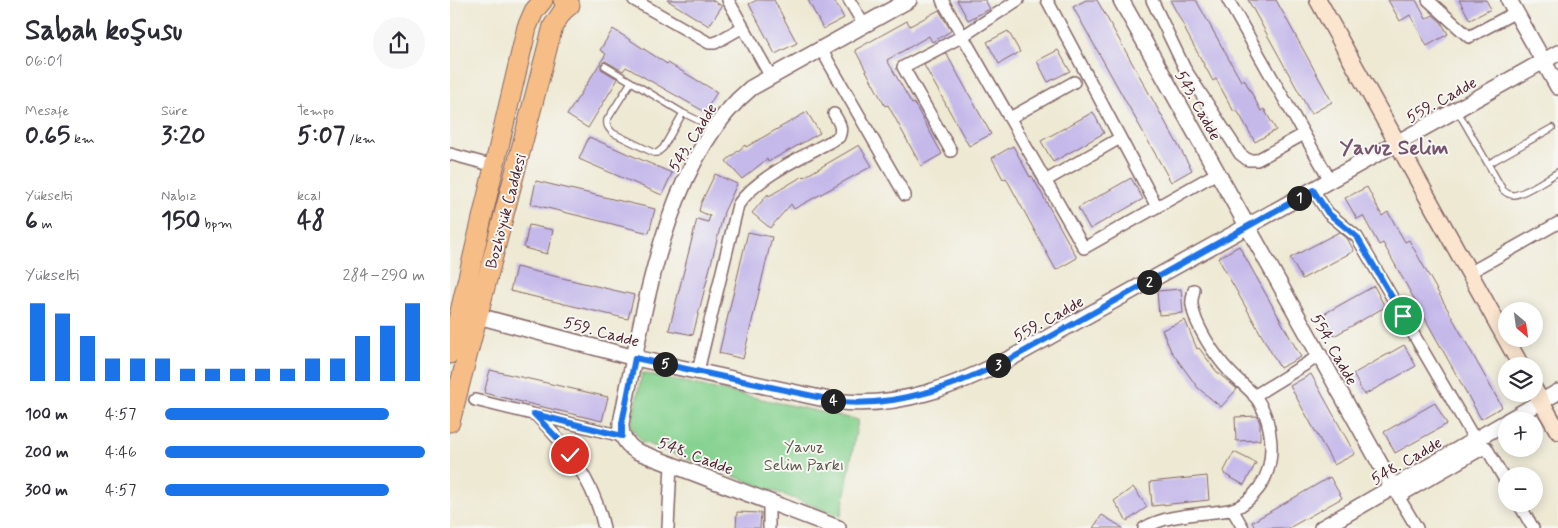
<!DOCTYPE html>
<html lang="tr">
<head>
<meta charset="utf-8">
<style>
  body { margin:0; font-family:Mynerve,sans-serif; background:#f7f7f7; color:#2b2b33; height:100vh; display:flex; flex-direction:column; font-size:19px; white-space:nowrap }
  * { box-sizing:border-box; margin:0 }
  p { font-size:16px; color:#7c7c81 }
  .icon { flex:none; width:28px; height:28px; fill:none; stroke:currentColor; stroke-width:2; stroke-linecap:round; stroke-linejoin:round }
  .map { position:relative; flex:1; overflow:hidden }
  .side { display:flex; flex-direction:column; background:#fff; width:450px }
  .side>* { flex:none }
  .needle { width:32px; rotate:151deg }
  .controls { position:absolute; left:1048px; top:302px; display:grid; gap:10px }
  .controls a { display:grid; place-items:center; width:45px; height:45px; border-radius:50%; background:#fff; box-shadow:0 2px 12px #0003; font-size:25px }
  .pin { position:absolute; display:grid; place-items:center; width:42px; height:42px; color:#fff; margin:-21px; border:2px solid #fff; border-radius:50%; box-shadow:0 1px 5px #0007 }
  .km { position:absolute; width:25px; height:25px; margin:-12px; border-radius:50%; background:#222; color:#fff; font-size:14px; line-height:25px; text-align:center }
  .round { display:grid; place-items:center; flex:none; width:52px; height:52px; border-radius:26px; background:#f7f7f7 }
  .headline { display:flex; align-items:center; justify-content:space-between; height:85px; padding:0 25px }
  h1 { font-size:28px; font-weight:700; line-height:38px }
  .figures { display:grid; grid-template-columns:repeat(3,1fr); gap:8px; height:85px; padding:5px 25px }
  .figures div { display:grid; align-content:center }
  .figures b { font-size:25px; font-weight:700 }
  .figures small { font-size:14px; font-weight:400 }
  .figures p { font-size:14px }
  .chart { height:140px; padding:10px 25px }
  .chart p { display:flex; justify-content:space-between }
  .chart svg { width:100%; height:90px; margin-top:5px; stroke:#1a73e8; stroke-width:6 }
  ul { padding:0 25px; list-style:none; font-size:16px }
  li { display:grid; grid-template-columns:80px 60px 1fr; align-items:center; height:38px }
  li i { height:12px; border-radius:6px; background:#1a73e8 }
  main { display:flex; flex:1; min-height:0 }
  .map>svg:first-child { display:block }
  .green { fill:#86d28f; stroke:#68785d }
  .building { fill:#c5b9ea }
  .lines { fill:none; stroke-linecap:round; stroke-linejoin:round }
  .service-casing { stroke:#836666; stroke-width:8 }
  .minor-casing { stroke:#836666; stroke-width:14 }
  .tertiary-casing { stroke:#836666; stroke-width:18 }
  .secondary-casing { stroke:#836666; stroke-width:19 }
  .primary-casing { stroke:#836666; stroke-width:21 }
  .service { stroke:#fff; stroke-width:5.5 }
  .minor { stroke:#fff; stroke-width:11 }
  .tertiary { stroke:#fff; stroke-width:15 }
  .secondary { stroke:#fbe5cf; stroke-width:16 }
  .primary { stroke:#f6be86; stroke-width:19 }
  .route-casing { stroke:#fff; stroke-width:10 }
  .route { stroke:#1a73e8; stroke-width:6 }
  .labels { text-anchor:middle; stroke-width:4; stroke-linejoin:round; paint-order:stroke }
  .street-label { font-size:16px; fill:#4a1f2b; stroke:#f6f6f2 }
  .park-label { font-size:16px; fill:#5c5549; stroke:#f6f6f2 }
  .district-label { font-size:21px; font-weight:bold; fill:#75556e; stroke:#f6f6f2 }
</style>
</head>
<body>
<main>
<section class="side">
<div class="headline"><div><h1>Sabah koşusu</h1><p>06:01</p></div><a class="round"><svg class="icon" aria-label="share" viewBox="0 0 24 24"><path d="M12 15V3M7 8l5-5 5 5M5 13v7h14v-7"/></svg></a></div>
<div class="figures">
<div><p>Mesafe</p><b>0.65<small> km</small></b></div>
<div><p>Süre</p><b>3:20</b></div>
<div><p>Tempo</p><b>5:07<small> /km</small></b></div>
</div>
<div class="figures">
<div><p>Yükselti</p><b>6<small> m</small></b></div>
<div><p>Nabız</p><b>150<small> bpm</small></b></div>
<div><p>kcal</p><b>48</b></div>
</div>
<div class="chart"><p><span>Yükselti</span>284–290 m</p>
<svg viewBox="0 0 160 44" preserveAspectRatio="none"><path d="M5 44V6M15 44V11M25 44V22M35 44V33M45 44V33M55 44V33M65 44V38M75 44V38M85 44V38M95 44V38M105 44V38M115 44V33M125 44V33M135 44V22M145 44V17M155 44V6"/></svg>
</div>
<ul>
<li><b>100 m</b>4:57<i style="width:86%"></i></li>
<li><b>200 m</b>4:46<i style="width:100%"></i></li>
<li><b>300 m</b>4:57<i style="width:86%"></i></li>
</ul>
</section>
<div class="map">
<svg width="1108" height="528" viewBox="0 0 1108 528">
  <rect width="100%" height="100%" fill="#f6f6f2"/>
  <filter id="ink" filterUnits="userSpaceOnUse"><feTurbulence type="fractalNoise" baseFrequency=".02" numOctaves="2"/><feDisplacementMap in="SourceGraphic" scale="10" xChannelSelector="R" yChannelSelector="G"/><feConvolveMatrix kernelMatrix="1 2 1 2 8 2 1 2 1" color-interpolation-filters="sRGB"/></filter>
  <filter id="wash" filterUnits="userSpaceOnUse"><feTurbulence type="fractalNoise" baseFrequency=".0096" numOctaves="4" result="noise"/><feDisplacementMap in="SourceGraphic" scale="20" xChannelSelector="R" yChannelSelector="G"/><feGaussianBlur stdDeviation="1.12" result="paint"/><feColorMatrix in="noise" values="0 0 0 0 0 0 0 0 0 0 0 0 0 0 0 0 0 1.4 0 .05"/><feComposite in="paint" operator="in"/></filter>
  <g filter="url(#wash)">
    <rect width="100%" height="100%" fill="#eee9d3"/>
    <!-- green -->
    <path class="green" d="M192 373 408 420 391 516 192 442 181 426Z"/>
    <g id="blocks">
      <!-- building -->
      <path class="building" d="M217 0H262L272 6 259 26Z
        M307 0H324L347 43 325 54 299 4Z
        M358 0H384L394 18 373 29Z
        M507 0H535L540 9 518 20Z
        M636 0H647L742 170 721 182 623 7Z
        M720 0H746L791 81 794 79 811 111 814 109 826 130 805 142 787 110 784 112 766 79 763 81 734 28H735Z
        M798 0H826L882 102 861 114Z
        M938 0H966L976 19 983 15 991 22 998 34 977 46 960 15 950 21Z
        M1009 0H1036L1041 9 1020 20Z
        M489 10 501 31 482 42 479 36 437 60 462 104 464 103 492 154 471 166 438 105 435 106 405 50 457 21 460 26Z
        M163 29 217 64 218 63 267 92 255 112 176 67 173 71 155 61 151 64V69L168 79 138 128 117 115 156 54 150 50Z
        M558 31 570 52 549 64 537 42Z
        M608 50 620 71 598 82 587 61Z
        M496 53 541 134 519 146 474 65Z
        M357 112 370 133 318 162 317 159 292 179 276 161 295 145 296 147Z
        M643 112 654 133 603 162 591 141Z
        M139 137 222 173 212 195 129 159Z
        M409 145 422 166 344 209 341 204 320 228 302 213 318 194 319 196 353 176 354 177Z
        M563 146 580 177 582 176 627 258 606 270 556 178 553 179 542 158Z
        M265 174 287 184 274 212 243 335 219 330 247 219 258 222 260 216 249 211 251 203Z
        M681 178 693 199 640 229 628 208Z
        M86 181 205 209 199 233 81 204Z
        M917 187 932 216 938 212 955 242 959 240 1052 407 1031 419 933 243 929 245 913 216 907 219 895 198Z
        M79 225 103 230 97 254 74 248Z
        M298 232 322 237 293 359 269 353Z
        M889 232 897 238 904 251 852 279 840 258Z
        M789 246 851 357 830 368 768 258Z
        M66 267 184 295 178 319 60 291Z
        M924 286 935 307 884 336 872 315Z
        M731 289 733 313 709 315 707 291Z
        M735 320 747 349 749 348 766 371 787 389 771 407 748 388 721 351 712 330Z
        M954 345 966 366 914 395 903 374Z
        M40 370 158 397 152 421 34 393Z
        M861 374 905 454 884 465 840 386Z
        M985 403 997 424 945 453 934 432Z
        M807 416 810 423V440L786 441 785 417Z
        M784 452 806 463 794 485 776 475 774 471Z
        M757 476 759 500 702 506 700 482Z
        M880 477 892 498 839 528H805L802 522Z
        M683 487 697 507 677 521 664 501Z
        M287 512 311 513 310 528H286Z
        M652 515 673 528H643Z"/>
    </g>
  </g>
  <g filter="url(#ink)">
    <use href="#blocks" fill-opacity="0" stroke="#836666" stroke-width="1"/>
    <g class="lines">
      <!-- service casing -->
      <g class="service-casing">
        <path id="service" d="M155 66 233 113 264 128
          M181 82 157 120C156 126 159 129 163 133L204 153H207L213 148 233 113
          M1007 110 1053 190C1056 193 1059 195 1064 195 1075 194 1098 178 1108 172
          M1038 164 1102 128"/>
      </g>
      <!-- minor casing -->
      <g class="minor-casing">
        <path id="minor" d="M184 0 259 43H265L293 27
          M278 0 321 77
          M399 0 414 25
          M492 0 634 248 767 173
          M597 0 707 207
          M702 0 735 69 790 154 798 160H807L854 134
          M778 0 880 180
          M978 0 1019 37 1066 12
          M371 49 455 195
          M560 118 624 82
          M501 151 453 67 513 36 568 0
          M0 154 44 166
          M595 181 670 138
          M863 190 878 213 907 237 1025 440
          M1019 273 1108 223
          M248 371 288 205C307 176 358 154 389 137 393 128 389 122 384 114
          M804 396 869 356
          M25 400 172 436
          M86 415C117 446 145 484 154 528
          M945 491 967 528
          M949 497 1036 447 1056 482
          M1069 504 1083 528
          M782 509 793 528
          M218 528 221 464
          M319 528V502
          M694 528C715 516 740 515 764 512 770 511 777 511 783 509 793 506 803 496 809 488 828 462 823 419 804 395 796 386 787 380 779 371 765 356 745 326 742 305 741 300 743 295 744 290"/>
      </g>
      <!-- tertiary casing -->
      <g class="tertiary-casing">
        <path id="tertiary" d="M671 0 943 487
          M1059 0 1108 87
          M28 316 185 358 384 401C447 410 508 385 563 357L1108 53
          M1057 421 1108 392
          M388 528 186 451C176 444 170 435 171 423 193 318 214 160 301 88L459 0
          M872 528 1056 422"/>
      </g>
      <!-- secondary casing -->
      <g class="secondary-casing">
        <path id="secondary" d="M868 0 1071 366
          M1084 389 1108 431"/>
      </g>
      <!-- primary casing -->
      <g class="primary-casing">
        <path id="primary" d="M0 354 77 27 84 11 93 0
          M0 422 103 26 113 11 120 5 113 0"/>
      </g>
      <!-- service -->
      <use href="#service" class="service"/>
      <!-- minor -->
      <use href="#minor" class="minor"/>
      <!-- tertiary -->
      <use href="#tertiary" class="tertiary"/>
      <!-- secondary -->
      <use href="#secondary" class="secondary"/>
      <!-- primary -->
      <use href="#primary" class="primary"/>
    </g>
  </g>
  <g class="lines" filter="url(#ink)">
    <!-- route casing -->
    <g class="route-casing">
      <path id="route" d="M120 455 112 443 84 414 172 436V423L185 358 391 402C452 407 510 384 564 357L863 190 878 213 907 237 953 316"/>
    </g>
    <!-- route -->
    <use href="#route" class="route"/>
  </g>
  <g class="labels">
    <!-- street labels -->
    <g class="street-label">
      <text transform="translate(991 99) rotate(-29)" y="6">559. Cadde</text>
      <text transform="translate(749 105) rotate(61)" y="6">543. Cadde</text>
      <text transform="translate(242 137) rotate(-58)" y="6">543. Cadde</text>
      <text transform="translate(55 211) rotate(-75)" y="6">Bozhöyük Caddesi</text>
      <text transform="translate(598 318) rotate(-29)" y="6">559. Cadde</text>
      <text transform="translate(152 331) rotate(15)" y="6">559. Cadde</text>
      <text transform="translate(885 349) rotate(61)" y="6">554. Cadde</text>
      <text transform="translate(246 455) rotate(21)" y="6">548. Cadde</text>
      <text transform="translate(956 460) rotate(-30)" y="6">548. Cadde</text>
    </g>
    <!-- park labels -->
    <g class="park-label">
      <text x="354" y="452">Yavuz<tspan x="354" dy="18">Selim Parkı</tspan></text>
    </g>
    <!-- district labels -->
    <g class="district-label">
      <text x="944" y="154">Yavuz Selim</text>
    </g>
  </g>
</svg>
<div class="controls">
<a><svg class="needle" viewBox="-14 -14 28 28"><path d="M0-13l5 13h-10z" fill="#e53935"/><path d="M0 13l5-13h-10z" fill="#7c7c81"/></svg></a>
<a><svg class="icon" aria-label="layers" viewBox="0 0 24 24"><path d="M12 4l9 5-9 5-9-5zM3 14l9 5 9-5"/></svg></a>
<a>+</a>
<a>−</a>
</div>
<div class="pin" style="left:953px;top:316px;background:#1e9e55"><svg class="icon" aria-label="arrive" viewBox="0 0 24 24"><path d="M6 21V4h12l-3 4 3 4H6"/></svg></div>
<div class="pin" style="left:120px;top:455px;background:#d93025"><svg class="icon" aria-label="check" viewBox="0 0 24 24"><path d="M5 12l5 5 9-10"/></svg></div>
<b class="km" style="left:849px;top:198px">1</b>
<b class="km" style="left:699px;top:282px">2</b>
<b class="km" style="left:548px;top:365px">3</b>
<b class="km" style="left:383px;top:401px">4</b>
<b class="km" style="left:215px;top:364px">5</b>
</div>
</main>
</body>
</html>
